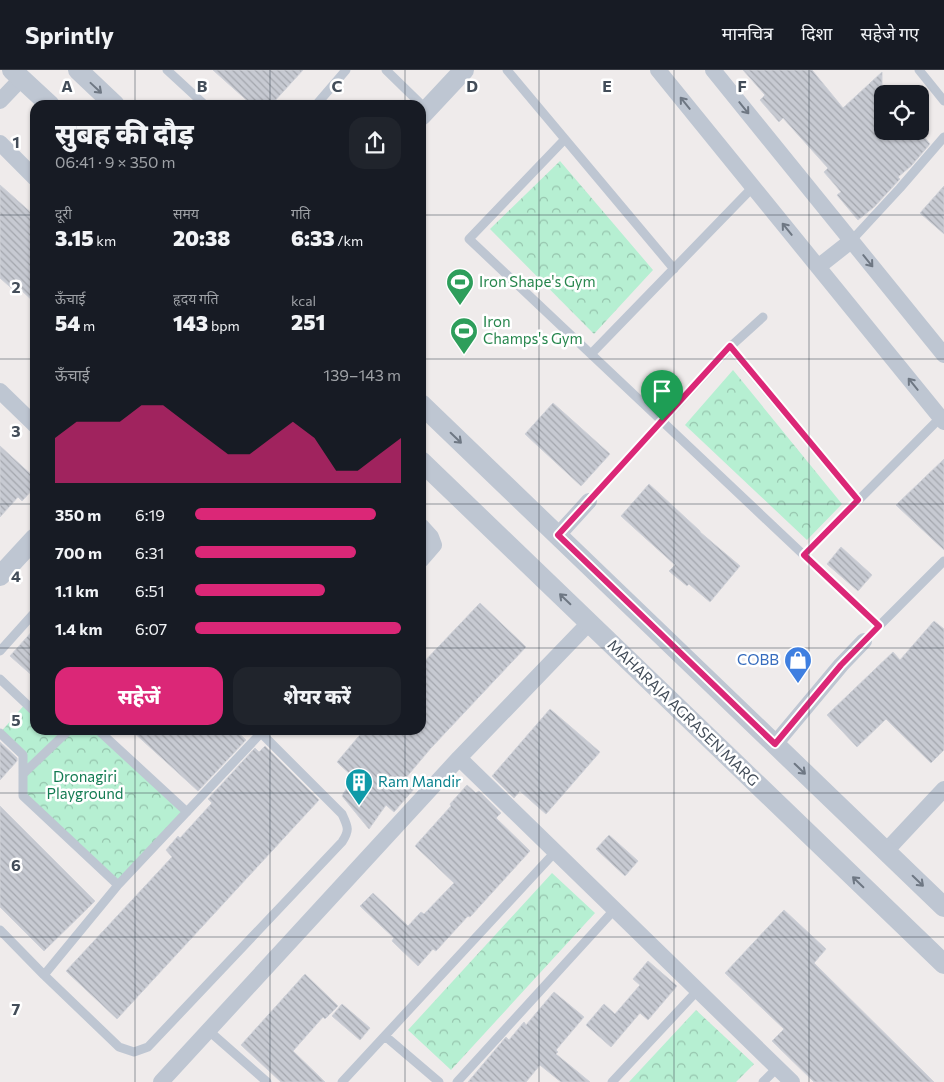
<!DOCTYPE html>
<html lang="hi">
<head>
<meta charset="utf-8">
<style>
  body { margin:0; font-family:Commissioner,"Noto Sans Devanagari",sans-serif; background:#20242c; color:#f1f3f6; height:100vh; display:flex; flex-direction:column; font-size:19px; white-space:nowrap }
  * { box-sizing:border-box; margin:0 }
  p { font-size:16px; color:#9ea1a6 }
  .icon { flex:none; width:28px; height:28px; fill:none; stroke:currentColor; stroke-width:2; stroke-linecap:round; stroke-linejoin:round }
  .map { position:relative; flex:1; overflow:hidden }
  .side { position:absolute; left:30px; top:30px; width:396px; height:635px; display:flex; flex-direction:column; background:#171b24; border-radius:15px; box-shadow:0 1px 4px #0004 }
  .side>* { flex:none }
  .tools { position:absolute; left:874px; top:15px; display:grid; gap:10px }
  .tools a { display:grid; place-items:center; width:55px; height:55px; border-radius:10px; background:#171b24; box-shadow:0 1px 4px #0004; font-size:25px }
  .pin { position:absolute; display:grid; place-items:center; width:42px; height:42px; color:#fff; margin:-51px -21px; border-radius:50% 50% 50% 0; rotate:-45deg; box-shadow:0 0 5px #0007 }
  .pin .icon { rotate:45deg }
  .round { display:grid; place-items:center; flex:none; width:52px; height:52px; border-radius:15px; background:#20242c }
  .overview { display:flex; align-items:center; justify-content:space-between; height:85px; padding:0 25px }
  h1 { font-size:28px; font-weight:800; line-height:38px }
  .stats { display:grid; grid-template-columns:repeat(3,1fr); gap:8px; height:85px; padding:5px 25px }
  .stats div { display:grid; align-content:center }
  .stats b { font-size:21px; font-weight:800 }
  .stats small { font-size:14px; font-weight:400 }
  .stats p { font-size:14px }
  .chart { height:140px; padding:10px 25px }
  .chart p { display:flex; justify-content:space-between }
  .chart svg { width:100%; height:90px; margin-top:5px; fill:#db2777; opacity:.7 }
  .primary-button { display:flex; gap:10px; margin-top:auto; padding:10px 25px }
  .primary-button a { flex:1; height:58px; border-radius:15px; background:#db2777; color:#fff; font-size:20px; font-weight:800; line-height:58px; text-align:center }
  .primary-button a+a { background:#20242c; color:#f1f3f6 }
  ul { padding:0 25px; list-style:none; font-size:16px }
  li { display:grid; grid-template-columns:80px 60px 1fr; align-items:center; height:38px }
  li i { height:12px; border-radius:6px; background:#db2777 }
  header { display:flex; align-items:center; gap:30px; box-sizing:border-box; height:70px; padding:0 25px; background:#171b24; border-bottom:1px solid #363941 }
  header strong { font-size:24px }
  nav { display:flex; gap:28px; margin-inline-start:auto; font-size:18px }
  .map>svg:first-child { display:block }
  .forest { fill:url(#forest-crowns) }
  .building { fill:url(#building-back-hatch); stroke:#cfd1d8 }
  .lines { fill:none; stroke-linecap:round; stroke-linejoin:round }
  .service { stroke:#bec6d2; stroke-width:9 }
  .minor { stroke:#bec6d2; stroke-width:16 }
  .tertiary { stroke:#bec6d2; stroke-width:20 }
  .oneway { stroke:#6e7783 }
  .route-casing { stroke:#fff; stroke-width:10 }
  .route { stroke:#db2777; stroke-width:6 }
  .grid { fill:none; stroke:#434d59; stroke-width:1; stroke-opacity:0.55 }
  .labels { text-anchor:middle; stroke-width:5; stroke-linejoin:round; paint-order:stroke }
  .leisure-label { font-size:15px; fill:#27864d; stroke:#fff; text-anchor:start }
  .shop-label { font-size:15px; fill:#366cbe; stroke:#fff; text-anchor:end }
  .street-label { font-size:15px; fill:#434d59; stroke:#fff }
  .park-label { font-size:15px; fill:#137b52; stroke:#fff }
  .culture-label { font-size:15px; fill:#0d838f; stroke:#fff; text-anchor:start }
  .grid-label { font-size:16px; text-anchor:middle; font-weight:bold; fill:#434d59; stroke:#fff; stroke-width:5; stroke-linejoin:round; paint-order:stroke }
</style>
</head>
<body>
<header>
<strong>Sprintly</strong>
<nav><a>मानचित्र</a><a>दिशा</a><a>सहेजे गए</a></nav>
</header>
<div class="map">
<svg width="944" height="1012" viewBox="0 0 944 1012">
  <defs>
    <pattern id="forest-crowns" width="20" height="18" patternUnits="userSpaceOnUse" patternTransform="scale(1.25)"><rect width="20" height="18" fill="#b6efd2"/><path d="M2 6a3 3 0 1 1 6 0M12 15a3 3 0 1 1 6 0" fill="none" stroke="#96c4ad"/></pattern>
    <pattern id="building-back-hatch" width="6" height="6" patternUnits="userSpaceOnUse" patternTransform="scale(1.25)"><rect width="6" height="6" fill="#c7cad2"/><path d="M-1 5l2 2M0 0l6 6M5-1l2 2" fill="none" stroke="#a3a6ad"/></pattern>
  </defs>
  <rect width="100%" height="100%" fill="#efebeb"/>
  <!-- forest -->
  <path class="forest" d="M560 91 653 200 594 264 490 159Z
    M733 300 842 434 807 470 685 355Z
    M26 633 35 642V660H98L187 742 118 815 23 726V685L0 663Z
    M552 803 595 843 451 1000 408 960Z
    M696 940 754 994 736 1012H629Z"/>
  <!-- building -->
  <path class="building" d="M213 0H303L271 35H252Z
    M743 0H812L843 38 882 2V61H919L930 74 911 96 898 107 900 109 874 137 858 150 837 125 841 122 824 102 828 98 783 48 779 52 760 30 765 25Z
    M0 115 35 146V233L20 219 17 223 0 208Z
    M944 116V164L920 143Z
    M553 333 610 384 581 416 525 364Z
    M0 376 35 408V417L22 431 18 427 0 447Z
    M944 389V480L896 435Z
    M649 414 700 461V462L740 496 710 532 689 514 687 516 669 501 675 495 621 446Z
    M841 477 872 505 858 521 827 494Z
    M480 533 526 577 431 678 404 710 414 719 394 742 386 735 369 759 342 726 353 707 337 692 364 660H421V595Z
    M934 551 944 559V680L931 693 886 649 857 677 827 645 893 582 900 590Z
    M35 558V608L10 586Z
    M550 639 600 682 546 744 520 721 514 728 492 706Z
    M131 660H235L246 670 198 721Z
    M0 672 17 688V691L0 710Z
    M265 676 319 730 117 949 66 901 172 787 166 780 178 766 180 768 212 733 208 729 255 678 259 682Z
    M467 715 476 723 479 721 501 743 496 748 530 781 470 847 468 846 436 881 433 879 418 896 392 871 394 868 360 836 373 823 408 856 421 842 424 844 454 813 415 776 451 736 450 734Z
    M0 736 95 831 44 881 0 837Z
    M609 765 638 791 625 806 596 779Z
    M784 840 826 879 814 893 934 1012H814L772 971 784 959 725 903Z
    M648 891 677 916 648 950 640 943 611 977 586 955 604 934 615 944 640 915 633 909Z
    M305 904 338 936 325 949 323 947 293 981 325 1012H281L241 975Z
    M554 922 584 947 556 980 558 982 556 984 590 1012H561L540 995 526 1012H468L506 967 509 970 524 952 526 955Z
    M342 934 370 958 360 970 332 946Z"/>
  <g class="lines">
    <!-- service -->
    <path class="service" d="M167 0 205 35
      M386 0 427 40
      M507 0 674 199
      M919 0 944 31
      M316 35 346 0
      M565 69 469 169 879 556
      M851 171 900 118 944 67
      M730 277 763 247
      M591 284 753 117
      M589 431 730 277 858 430
      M804 485 940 348
      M864 571 944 491
      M0 581 35 542
      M0 609 35 642
      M98 660 187 742
      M0 663 23 685V726L118 815
      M23 704 69 660
      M0 860 44 905 118 815 261 663 258 660
      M44 905 119 977 134 982 148 977 342 772C350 760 348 757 342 744L261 663
      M209 961 267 1012
      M385 966 439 1012
      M342 1012 556 781
      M457 1012 615 839
      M612 1012 698 920
      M763 1012 777 998"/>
    <!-- minor -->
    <path class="minor" d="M658 0 944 352
      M713 0 944 285
      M0 31 21 9
      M0 73 35 108
      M818 197 851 171
      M0 321 35 355
      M421 456 431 467 434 475 421 490
      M558 465 589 431
      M775 674 841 595 864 571
      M459 688 792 1012
      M886 781 944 719
      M161 1012 459 688 589 553"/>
    <!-- tertiary -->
    <path class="tertiary" d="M12 0 50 35
      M78 0 115 35
      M421 46 464 0
      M421 334 944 837
      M421 391 944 894
      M0 506 35 468"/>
  </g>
  <!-- one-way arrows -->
  <defs><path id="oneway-shaft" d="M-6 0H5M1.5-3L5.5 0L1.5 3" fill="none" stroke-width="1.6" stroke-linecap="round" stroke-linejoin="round" transform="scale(1.25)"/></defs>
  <g class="oneway">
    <use href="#oneway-shaft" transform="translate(96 18) rotate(43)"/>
    <use href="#oneway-shaft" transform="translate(685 33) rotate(-129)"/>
    <use href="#oneway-shaft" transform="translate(744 38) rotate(51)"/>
    <use href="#oneway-shaft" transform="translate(787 159) rotate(-129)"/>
    <use href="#oneway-shaft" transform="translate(868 191) rotate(51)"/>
    <use href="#oneway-shaft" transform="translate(913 314) rotate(-129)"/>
    <use href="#oneway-shaft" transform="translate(456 368) rotate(44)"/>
    <use href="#oneway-shaft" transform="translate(565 529) rotate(-136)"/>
    <use href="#oneway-shaft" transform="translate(800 699) rotate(44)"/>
    <use href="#oneway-shaft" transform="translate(918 811) rotate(44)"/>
    <use href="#oneway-shaft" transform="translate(858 812) rotate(-136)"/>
  </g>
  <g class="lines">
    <!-- route casing -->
    <g class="route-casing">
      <path id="route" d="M730 276 858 430 804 485 879 556 841 595 775 674 558 465Z"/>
    </g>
    <!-- route -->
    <use href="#route" class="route"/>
  </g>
  <!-- grid -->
  <path class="grid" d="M135 0V35M270 0V35M405 0V35M539 0V1012M674 0V1012M809 0V1012M0 145H35M421 145H944M0 289H35M421 289H944M0 434H35M421 434H944M0 578H35M421 578H944M135 660V1012M270 660V1012M405 660V1012M0 723H944M0 867H944"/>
  <!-- icons -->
  <defs>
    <g id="stadium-pin" transform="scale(1.4375)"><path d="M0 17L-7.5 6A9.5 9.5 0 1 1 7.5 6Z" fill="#2e9e5b" stroke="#fff"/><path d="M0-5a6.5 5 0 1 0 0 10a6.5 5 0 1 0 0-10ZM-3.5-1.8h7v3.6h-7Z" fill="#fff"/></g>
    <g id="shop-pin" transform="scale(1.4375)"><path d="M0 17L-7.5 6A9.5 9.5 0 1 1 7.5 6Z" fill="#3f7fe0" stroke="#fff"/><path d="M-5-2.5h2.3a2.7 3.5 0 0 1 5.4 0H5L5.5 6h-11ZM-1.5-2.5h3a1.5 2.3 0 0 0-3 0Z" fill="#fff"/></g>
    <g id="building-pin" transform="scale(1.4375)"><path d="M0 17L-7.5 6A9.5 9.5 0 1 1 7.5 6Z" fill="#0f9aa8" stroke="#fff"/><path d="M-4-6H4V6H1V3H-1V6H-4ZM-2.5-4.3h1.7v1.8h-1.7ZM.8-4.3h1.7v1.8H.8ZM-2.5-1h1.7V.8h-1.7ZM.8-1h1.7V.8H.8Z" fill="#fff"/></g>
  </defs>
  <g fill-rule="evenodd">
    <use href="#stadium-pin" x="460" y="212"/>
    <use href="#stadium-pin" x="464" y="261"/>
    <use href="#shop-pin" x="798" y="590"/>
    <use href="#building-pin" x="359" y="712"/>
  </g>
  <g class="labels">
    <!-- leisure labels -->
    <g class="leisure-label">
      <text x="479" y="217">Iron Shape's Gym</text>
      <text x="483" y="257">Iron<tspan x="483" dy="17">Champs's Gym</tspan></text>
    </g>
    <!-- shop labels -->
    <g class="shop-label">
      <text x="779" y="595">COBB</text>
    </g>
    <!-- street labels -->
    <g class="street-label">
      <text transform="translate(683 643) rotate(44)" y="5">MAHARAJA AGRASEN MARG</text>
    </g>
    <!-- park labels -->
    <g class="park-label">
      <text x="85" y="712">Dronagiri<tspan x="85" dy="17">Playground</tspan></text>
    </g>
    <!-- culture labels -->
    <g class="culture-label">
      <text x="378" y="717">Ram Mandir</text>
    </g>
  </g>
  <g class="grid-label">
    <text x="67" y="22">A</text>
    <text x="202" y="22">B</text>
    <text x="337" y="22">C</text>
    <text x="472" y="22">D</text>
    <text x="607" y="22">E</text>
    <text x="742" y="22">F</text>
    <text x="16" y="78">1</text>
    <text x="16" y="223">2</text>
    <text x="16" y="367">3</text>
    <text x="16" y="512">4</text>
    <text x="16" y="656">5</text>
    <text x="16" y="801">6</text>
    <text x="16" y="945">7</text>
  </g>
</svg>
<div class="tools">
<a><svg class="icon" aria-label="locate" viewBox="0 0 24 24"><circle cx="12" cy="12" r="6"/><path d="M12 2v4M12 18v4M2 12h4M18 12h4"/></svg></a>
</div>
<div class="pin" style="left:662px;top:351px;background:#1e9e55"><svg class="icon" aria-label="arrive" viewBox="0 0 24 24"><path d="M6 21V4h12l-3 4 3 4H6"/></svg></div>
<section class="side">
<div class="overview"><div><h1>सुबह की दौड़</h1><p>06:41 · 9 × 350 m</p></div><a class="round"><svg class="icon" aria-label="share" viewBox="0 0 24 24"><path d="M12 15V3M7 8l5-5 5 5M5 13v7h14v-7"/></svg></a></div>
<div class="stats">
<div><p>दूरी</p><b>3.15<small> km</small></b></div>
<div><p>समय</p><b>20:38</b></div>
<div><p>गति</p><b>6:33<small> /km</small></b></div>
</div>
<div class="stats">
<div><p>ऊँचाई</p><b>54<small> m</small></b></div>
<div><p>हृदय गति</p><b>143<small> bpm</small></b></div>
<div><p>kcal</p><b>251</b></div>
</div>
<div class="chart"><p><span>ऊँचाई</span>139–143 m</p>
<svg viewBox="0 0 160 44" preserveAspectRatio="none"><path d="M0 44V22L10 14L20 14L30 14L40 6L50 6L60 14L70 22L80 30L90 30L100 22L110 14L120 22L130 38L140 38L150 30L160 22V44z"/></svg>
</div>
<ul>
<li><b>350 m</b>6:19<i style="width:88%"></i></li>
<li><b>700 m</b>6:31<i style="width:78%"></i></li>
<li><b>1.1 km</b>6:51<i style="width:63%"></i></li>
<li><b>1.4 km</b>6:07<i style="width:100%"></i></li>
</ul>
<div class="primary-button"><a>सहेजें</a><a>शेयर करें</a></div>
</section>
</div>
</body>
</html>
